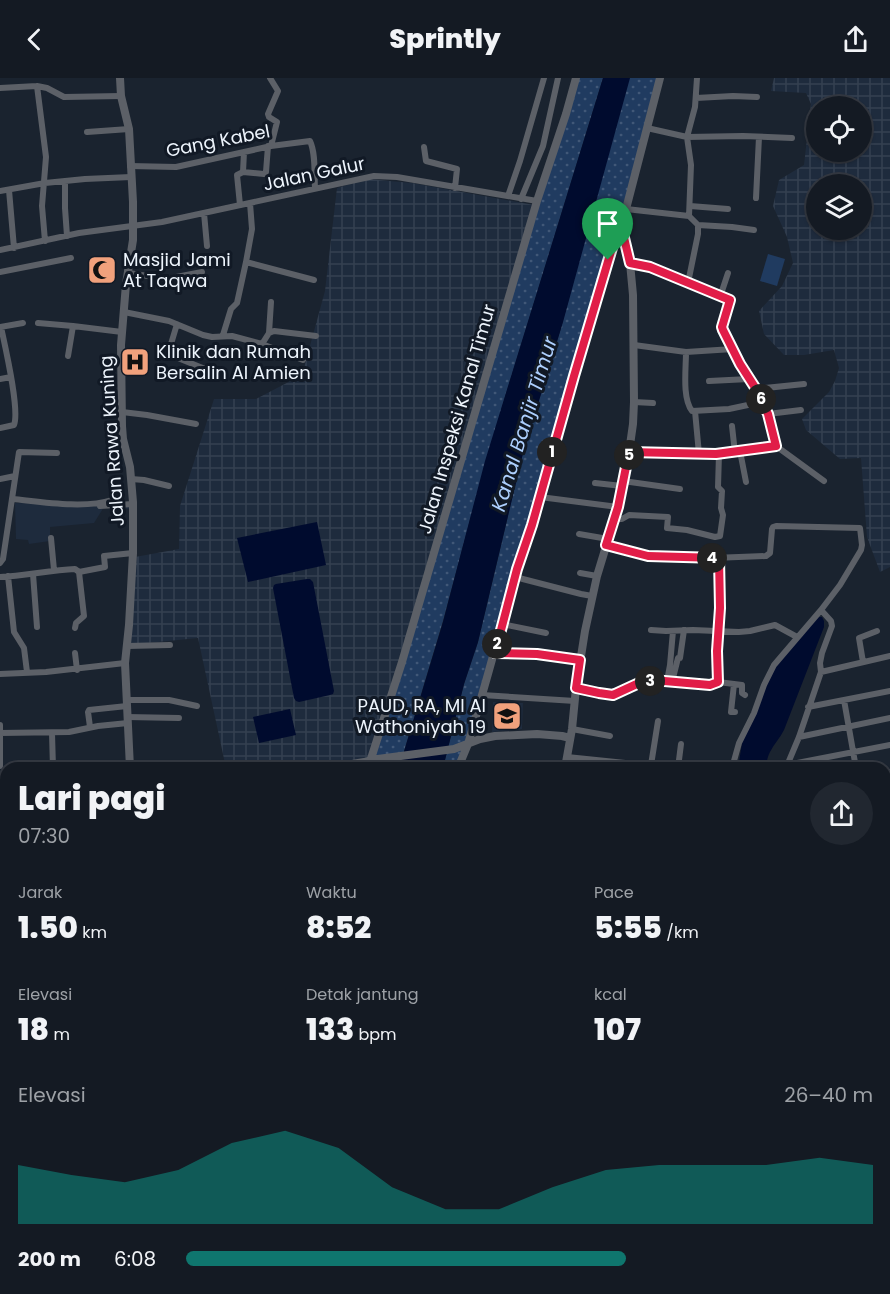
<!DOCTYPE html>
<html lang="id">
<head>
<meta charset="utf-8">
<style>
  body { margin:0; font-family:Poppins,sans-serif; background:#212730; color:#f1f3f6; height:100vh; display:flex; flex-direction:column; font-size:22px; white-space:nowrap }
  * { box-sizing:border-box; margin:0 }
  p { font-size:20px; color:#9da1a6 }
  .icon { flex:none; width:33px; height:33px; fill:none; stroke:currentColor; stroke-width:2; stroke-linecap:round; stroke-linejoin:round }
  .map { position:relative; flex:1; overflow:hidden }
  .panel { position:absolute; left:0px; top:684px; width:891px; height:532px; display:flex; flex-direction:column; background:#141a23; border-radius:18px 18px 0 0; box-shadow:0 2px 4px #0004,0 0 0 2px #333841 }
  .panel>* { flex:none }
  .tools { position:absolute; left:806px; top:18px; display:grid; gap:12px }
  .tools a { display:grid; place-items:center; width:66px; height:66px; border-radius:50%; background:#141a23; box-shadow:0 2px 4px #0004,0 0 0 2px #333841; font-size:30px }
  .pin { position:absolute; display:grid; place-items:center; width:51px; height:51px; color:#fff; margin:-62px -26px; border-radius:50% 50% 50% 0; rotate:-45deg; box-shadow:0 0 6px #0007 }
  .pin .icon { rotate:45deg }
  .km { position:absolute; width:30px; height:30px; margin:-15px; border-radius:50%; background:#222; color:#fff; font-size:16px; line-height:30px; text-align:center }
  .round { display:grid; place-items:center; flex:none; width:63px; height:63px; border-radius:32px; background:#212730 }
  .overview { display:flex; align-items:center; justify-content:space-between; height:102px; padding:0 18px }
  h1 { font-size:33px; font-weight:800; line-height:45px }
  .figures { display:grid; grid-template-columns:repeat(3,1fr); gap:9px; height:102px; padding:6px 18px }
  .figures div { display:grid; align-content:center }
  .figures b { font-size:30px; font-weight:800 }
  .figures small { font-size:16px; font-weight:400 }
  .figures p { font-size:16px }
  .chart { height:168px; padding:12px 18px }
  .chart p { display:flex; justify-content:space-between }
  .chart svg { width:100%; height:108px; margin-top:6px; fill:#0f766e; opacity:.7 }
  ul { padding:0 18px; list-style:none; font-size:20px }
  li { display:grid; grid-template-columns:96px 72px 1fr; align-items:center; height:45px }
  li i { height:15px; border-radius:8px; background:#0f766e }
  header { display:flex; justify-content:space-between; align-items:center; height:78px; padding:0 18px; background:#141a23; font-size:27px; font-weight:800 }
  .map>svg:first-child { display:block }
  .built { fill:#1e2b3d }
  .industrial { fill:url(#industrial-grid); fill-rule:evenodd }
  .grass { fill:url(#grass-dots) }
  .pitch { fill:#203b60 }
  .water { fill:#000b2e }
  .lines { fill:none; stroke-linecap:round; stroke-linejoin:round }
  .stream { stroke:#000b2e; stroke-width:2 }
  .minor { stroke:#5c6067; stroke-width:6 }
  .tertiary { stroke:#5c6067; stroke-width:8 }
  .route-casing { stroke:#fff; stroke-width:12 }
  .route { stroke:#e11d48; stroke-width:8 }
  .labels { text-anchor:middle; stroke-width:6; stroke-linejoin:round; paint-order:stroke }
  .street-label { font-size:18px; fill:#edf4fc; stroke:#111925 }
  .poi-label { font-size:18px; fill:#edf4fc; stroke:#111925; text-anchor:start }
  .water-label { font-size:20px; font-style:italic; fill:#adcffd; stroke:#111925 }
</style>
</head>
<body>
<header><svg class="icon" aria-label="back" viewBox="0 0 24 24"><path d="M15 5l-7 7 7 7"/></svg>Sprintly<svg class="icon" aria-label="share" viewBox="0 0 24 24"><path d="M12 15V3M7 8l5-5 5 5M5 13v7h14v-7"/></svg></header>
<div class="map">
<svg width="890" height="1216" viewBox="0 0 890 1216">
  <defs>
    <pattern id="industrial-grid" width="8" height="8" patternUnits="userSpaceOnUse" patternTransform="scale(1.5)"><rect width="8" height="8" fill="#1e2b3d"/><path d="M0 4h8M4 0v8" fill="none" stroke="#344050"/></pattern>
    <pattern id="grass-dots" width="8" height="8" patternUnits="userSpaceOnUse" patternTransform="scale(1.5)"><rect width="8" height="8" fill="#203b60"/><path d="M2 2h.1M6 6h.1" fill="none" stroke="#415878" stroke-width="1.8" stroke-linecap="round"/></pattern>
  </defs>
  <rect width="100%" height="100%" fill="#1a232f"/>
  <!-- built -->
  <path class="built" d="M15 425 130 427V431L104 429 94 445 50 449V463L29 466 28 462 16 461Z
    M493 624 523 625 522 651 492 654Z"/>
  <!-- industrial -->
  <path class="industrial" d="M774 0H890V489L880 494 867 459 861 380 840 381 806 352 802 341 829 314 835 303 839 290 834 272 804 277H784L764 256 759 233 782 208 793 185 787 159 773 128 779 102 804 87 811 26 806 15 771 13ZM816 28H861V74H816ZM816 106H861V152H816Z
    M367 101 412 105 534 127 370 682 346 686 345 690H226L198 560 127 567 135 479 179 471 180 428 214 321H256L302 297 325 213 337 110Z"/>
  <!-- grass -->
  <path class="grass" d="M576 0H603L505 319 475 423 443 543 399 690H368Z
    M628 0H660L626 131 458 690H443L464 606 478 564 523 375 561 250Z"/>
  <!-- pitch -->
  <path class="pitch" d="M768 176 785 181 777 208 760 203Z"/>
  <!-- water -->
  <path class="water" d="M603 0H630L563 244 523 375 478 564 464 606 443 690H399L443 544 485 383Z
    M317 444 326 487 248 504 237 460Z
    M307 501H310L313 504 334 613 333 616 330 617 299 624 296 623 294 620 273 510 274 507 276 506Z
    M818 539H822L824 543V549L784 652C780 660 774 666 770 674 767 679 767 685 765 690H738L743 659 771 592Z
    M290 631 296 657 259 665 253 639Z"/>
  <g class="lines">
    <!-- stream -->
    <path class="stream" d="M346 1210 347 1216"/>
    <!-- minor -->
    <path class="minor" d="M270 0 278 13 268 36 269 39 277 44 271 68
      M37 8 46 79 42 128 45 163
      M0 10 37 8 47 10 64 19 121 18
      M696 20 733 18 757 19
      M647 50 687 59 743 58 792 60
      M87 54 129 51
      M424 69 426 83 457 91 455 110
      M244 74 243 94 264 96 266 94 268 68
      M130 88 176 89 271 68 310 63C316 76 314 95 315 110
      M65 104V130L67 158
      M9 112 14 170
      M0 113 45 105 85 101 131 99
      M508 118 520 83 544 0
      M756 120 759 59
      M521 121 543 68 558 0
      M240 127 237 97 243 94
      M690 128 728 131
      M626 131 689 138 698 147V156L688 205
      M204 135 207 168
      M689 138 691 87 687 59 695 29 697 0
      M698 147 732 149 754 152
      M0 172 79 155 162 144 374 98 397 99 537 123
      M246 184 314 202
      M630 185 650 189 720 219 728 220 730 225 722 249 723 252 740 286 756 311 768 336 776 368
      M0 194 71 180
      M129 195 166 201 202 194
      M720 219 728 195
      M124 234 169 243 203 257 212 259 232 258 262 266 269 255 274 253 316 258
      M38 245 73 248
      M177 246 168 276 220 297
      M0 249 23 245
      M269 255 271 224
      M223 257 231 231 237 225 246 184 252 151 250 125
      M262 266 303 282
      M634 267 686 274 733 271
      M686 274C686 291 682 320 692 333L729 331 762 324
      M68 278 73 248 122 254
      M0 301 11 299
      M709 303 749 301
      M756 311 804 306
      M634 324 653 325
      M695 333 699 376
      M122 334 147 337 196 346
      M768 336 801 332
      M732 348 735 375
      M0 350 14 347C20 332 5 268 1 249
      M740 373 746 404
      M629 374 716 376 776 368 824 403
      M0 401 15 398
      M131 401 144 402 169 408
      M623 403 680 411
      M595 405 622 408
      M540 419 618 429
      M13 421C42 424 85 431 112 422
      M100 428 133 426
      M615 441H622L629 437 668 439 667 450 687 452 715 459 720 458 723 437 721 430 722 413 718 409 719 376
      M579 456 608 461
      M51 460 54 492
      M606 467 648 478H684L713 480 766 478 770 475 772 451 773 449 776 448 860 450 862 467 861 472 840 507 821 532
      M0 485 3 481 19 374 57 375
      M580 495 597 498
      M33 496 37 549
      M8 498 14 554 24 570 27 594
      M0 499C25 498 50 492 75 491L79 494 105 489 104 478 133 475
      M515 499 581 516 592 518
      M502 546 546 555
      M75 550 76 545 84 538 79 494
      M651 552 666 553 693 552 739 554 750 553 775 547 797 559
      M127 568 170 567
      M75 575 77 592
      M495 575 537 576 580 582
      M863 584 859 560 877 553
      M0 596 46 594 125 585
      M667 603 670 587 673 553
      M672 604 678 580H680L684 552
      M718 604 717 573 720 530 719 480
      M734 606 731 634H735
      M576 610 599 615 613 617 639 605 653 602 710 607 718 604 742 607V615L745 617
      M482 617 575 623
      M127 622H169L197 628
      M844 622 856 690
      M808 629 890 613
      M127 639 179 640
      M0 647V688
      M90 649 88 634 89 632 127 628
      M572 651 610 658
      M0 655 69 654 98 648 128 645
      M52 655 53 690
      M799 659 890 640
      M567 679 674 690
      M651 687 658 643
      M787 687 890 667
      M298 690 328 686H346L370 682
      M678 690 681 666
      M732 690 739 665 754 635 764 607 774 587 821 532 831 543 832 548 822 575 820 585 821 594
      M786 690 799 659 821 594 890 578
      M885 695 890 694
      M0 699H6
      M885 722 890 721
      M0 742H6
      M885 750 890 749
      M885 776 890 775
      M0 794H6
      M885 802 890 801
      M0 835 6 834
      M0 858H6
      M885 869 890 868
      M885 900 890 899
      M885 929 890 928
      M885 957 890 956
      M885 985 890 984
      M885 1015 890 1014
      M885 1042 890 1041
      M0 1061 6 1060
      M885 1077 890 1076
      M0 1103H6
      M885 1107 890 1131
      M0 1178 6 1173
      M0 1196 6 1191
      M885 1198 890 1197
      M165 1210V1216
      M190 1210 193 1215 251 1210
      M408 1210V1216
      M465 1210V1216
      M578 1210 598 1213 606 1216
      M646 1210 649 1212 657 1210
      M696 1210 697 1216
      M733 1210 734 1216
      M835 1210 836 1216
      M871 1210 873 1216
      M298 1216 318 1210
      M488 1216 509 1213 527 1214
      M612 1216 637 1210
      M793 1216 820 1210"/>
    <!-- tertiary -->
    <path class="tertiary" d="M120 0 121 18 129 51 133 124V162L126 206 121 267 122 348 123 361 130 389 133 424V475L129 547 125 585 130 690
      M370 682 454 671 480 661 495 658 537 656 562 658 570 660
      M368 690 402 584 537 123 566 36 576 0
      M458 690 468 666 488 596 515 499 532 447 607 187 620 143 626 131 660 0
      M565 690 572 651 576 610 585 553 597 498 618 429 629 374 633 346 634 324 633 217 630 185 621 145
      M885 834 890 833
      M85 1210V1216
      M527 1210V1216
      M0 1215 6 1209
      M123 1216 127 1210"/>
  </g>
  <g class="lines">
    <!-- route casing -->
    <g class="route-casing">
      <path id="route" d="M620 143 630 185 650 189 730 222 722 249 723 252 740 286 756 311 768 336 776 368 716 376 629 374 618 429 606 467 648 478 719 480 720 530 717 573 718 604 710 607 653 602 639 605 613 617 599 615 576 610 580 582 537 576 495 575 517 491 532 447 574 298Z"/>
    </g>
    <!-- route -->
    <use href="#route" class="route"/>
  </g>
  <!-- icons -->
  <defs>
    <g id="mosque-square" transform="scale(1.5)"><rect x="-9" y="-9" width="18" height="18" rx="4" fill="#f1a17c" stroke="#111925"/><path d="M3.5-4.9A6 6 0 1 0 3.5 4.9A5 5 0 1 1 3.5-4.9Z" fill="#111"/></g>
    <g id="hospital-square" transform="scale(1.5)"><rect x="-9" y="-9" width="18" height="18" rx="4" fill="#f1a17c" stroke="#111925"/><path d="M-5-5h3v3.5h4V-5h3V5h-3V1.5h-4V5h-3Z" fill="#111"/></g>
    <g id="school-square" transform="scale(1.5)"><rect x="-9" y="-9" width="18" height="18" rx="4" fill="#f1a17c" stroke="#111925"/><path d="M0-5L7-2L0 1L-7-2ZM-4 1L0 2.5L4 1V4Q0 6-4 4Z" fill="#111"/></g>
  </defs>
  <g fill-rule="evenodd">
    <use href="#mosque-square" x="102" y="192"/>
    <use href="#hospital-square" x="135" y="284"/>
    <use href="#school-square" x="507" y="638"/>
  </g>
  <g class="labels">
    <!-- street labels -->
    <g class="street-label">
      <text transform="translate(218 63) rotate(-11)" y="6">Gang Kabel</text>
      <text transform="translate(314 96) rotate(-12)" y="6">Jalan Galur</text>
      <text transform="translate(457 341) rotate(-74)" y="6">Jalan Inspeksi Kanal Timur</text>
      <text transform="translate(112 363) rotate(-94)" y="6">Jalan Rawa Kuning</text>
    </g>
    <!-- poi labels -->
    <g class="poi-label">
      <text x="123" y="188">Masjid Jami<tspan x="123" dy="21">At Taqwa</tspan></text>
      <text x="156" y="280">Klinik dan Rumah<tspan x="156" dy="21">Bersalin Al Amien</tspan></text>
      <text x="486" y="634" text-anchor="end">PAUD, RA, MI Al<tspan x="486" dy="21">Wathoniyah 19</tspan></text>
    </g>
    <!-- water labels -->
    <g class="water-label">
      <text transform="translate(524 346) rotate(-73)" y="7">Kanal Banjir Timur</text>
    </g>
  </g>
</svg>
<div class="tools">
<a><svg class="icon" aria-label="locate" viewBox="0 0 24 24"><circle cx="12" cy="12" r="6"/><path d="M12 2v4M12 18v4M2 12h4M18 12h4"/></svg></a>
<a><svg class="icon" aria-label="layers" viewBox="0 0 24 24"><path d="M12 4l9 5-9 5-9-5zM3 14l9 5 9-5"/></svg></a>
</div>
<div class="pin" style="left:608px;top:182px;background:#1e9e55"><svg class="icon" aria-label="arrive" viewBox="0 0 24 24"><path d="M6 21V4h12l-3 4 3 4H6"/></svg></div>
<b class="km" style="left:552px;top:374px">1</b>
<b class="km" style="left:497px;top:566px">2</b>
<b class="km" style="left:650px;top:603px">3</b>
<b class="km" style="left:712px;top:480px">4</b>
<b class="km" style="left:629px;top:377px">5</b>
<b class="km" style="left:761px;top:321px">6</b>
<section class="panel">
<div class="overview"><div><h1>Lari pagi</h1><p>07:30</p></div><a class="round"><svg class="icon" aria-label="share" viewBox="0 0 24 24"><path d="M12 15V3M7 8l5-5 5 5M5 13v7h14v-7"/></svg></a></div>
<div class="figures">
<div><p>Jarak</p><b>1.50<small> km</small></b></div>
<div><p>Waktu</p><b>8:52</b></div>
<div><p>Pace</p><b>5:55<small> /km</small></b></div>
</div>
<div class="figures">
<div><p>Elevasi</p><b>18<small> m</small></b></div>
<div><p>Detak jantung</p><b>133<small> bpm</small></b></div>
<div><p>kcal</p><b>107</b></div>
</div>
<div class="chart"><p><span>Elevasi</span>26–40 m</p>
<svg viewBox="0 0 160 44" preserveAspectRatio="none"><path d="M0 44V20L10 24L20 27L30 22L40 11L50 6L60 13L70 29L80 38L90 38L100 29L110 22L120 20L130 20L140 20L150 17L160 20V44z"/></svg>
</div>
<ul>
<li><b>200 m</b>6:08<i style="width:64%"></i></li>
</ul>
</section>
</div>
</body>
</html>
